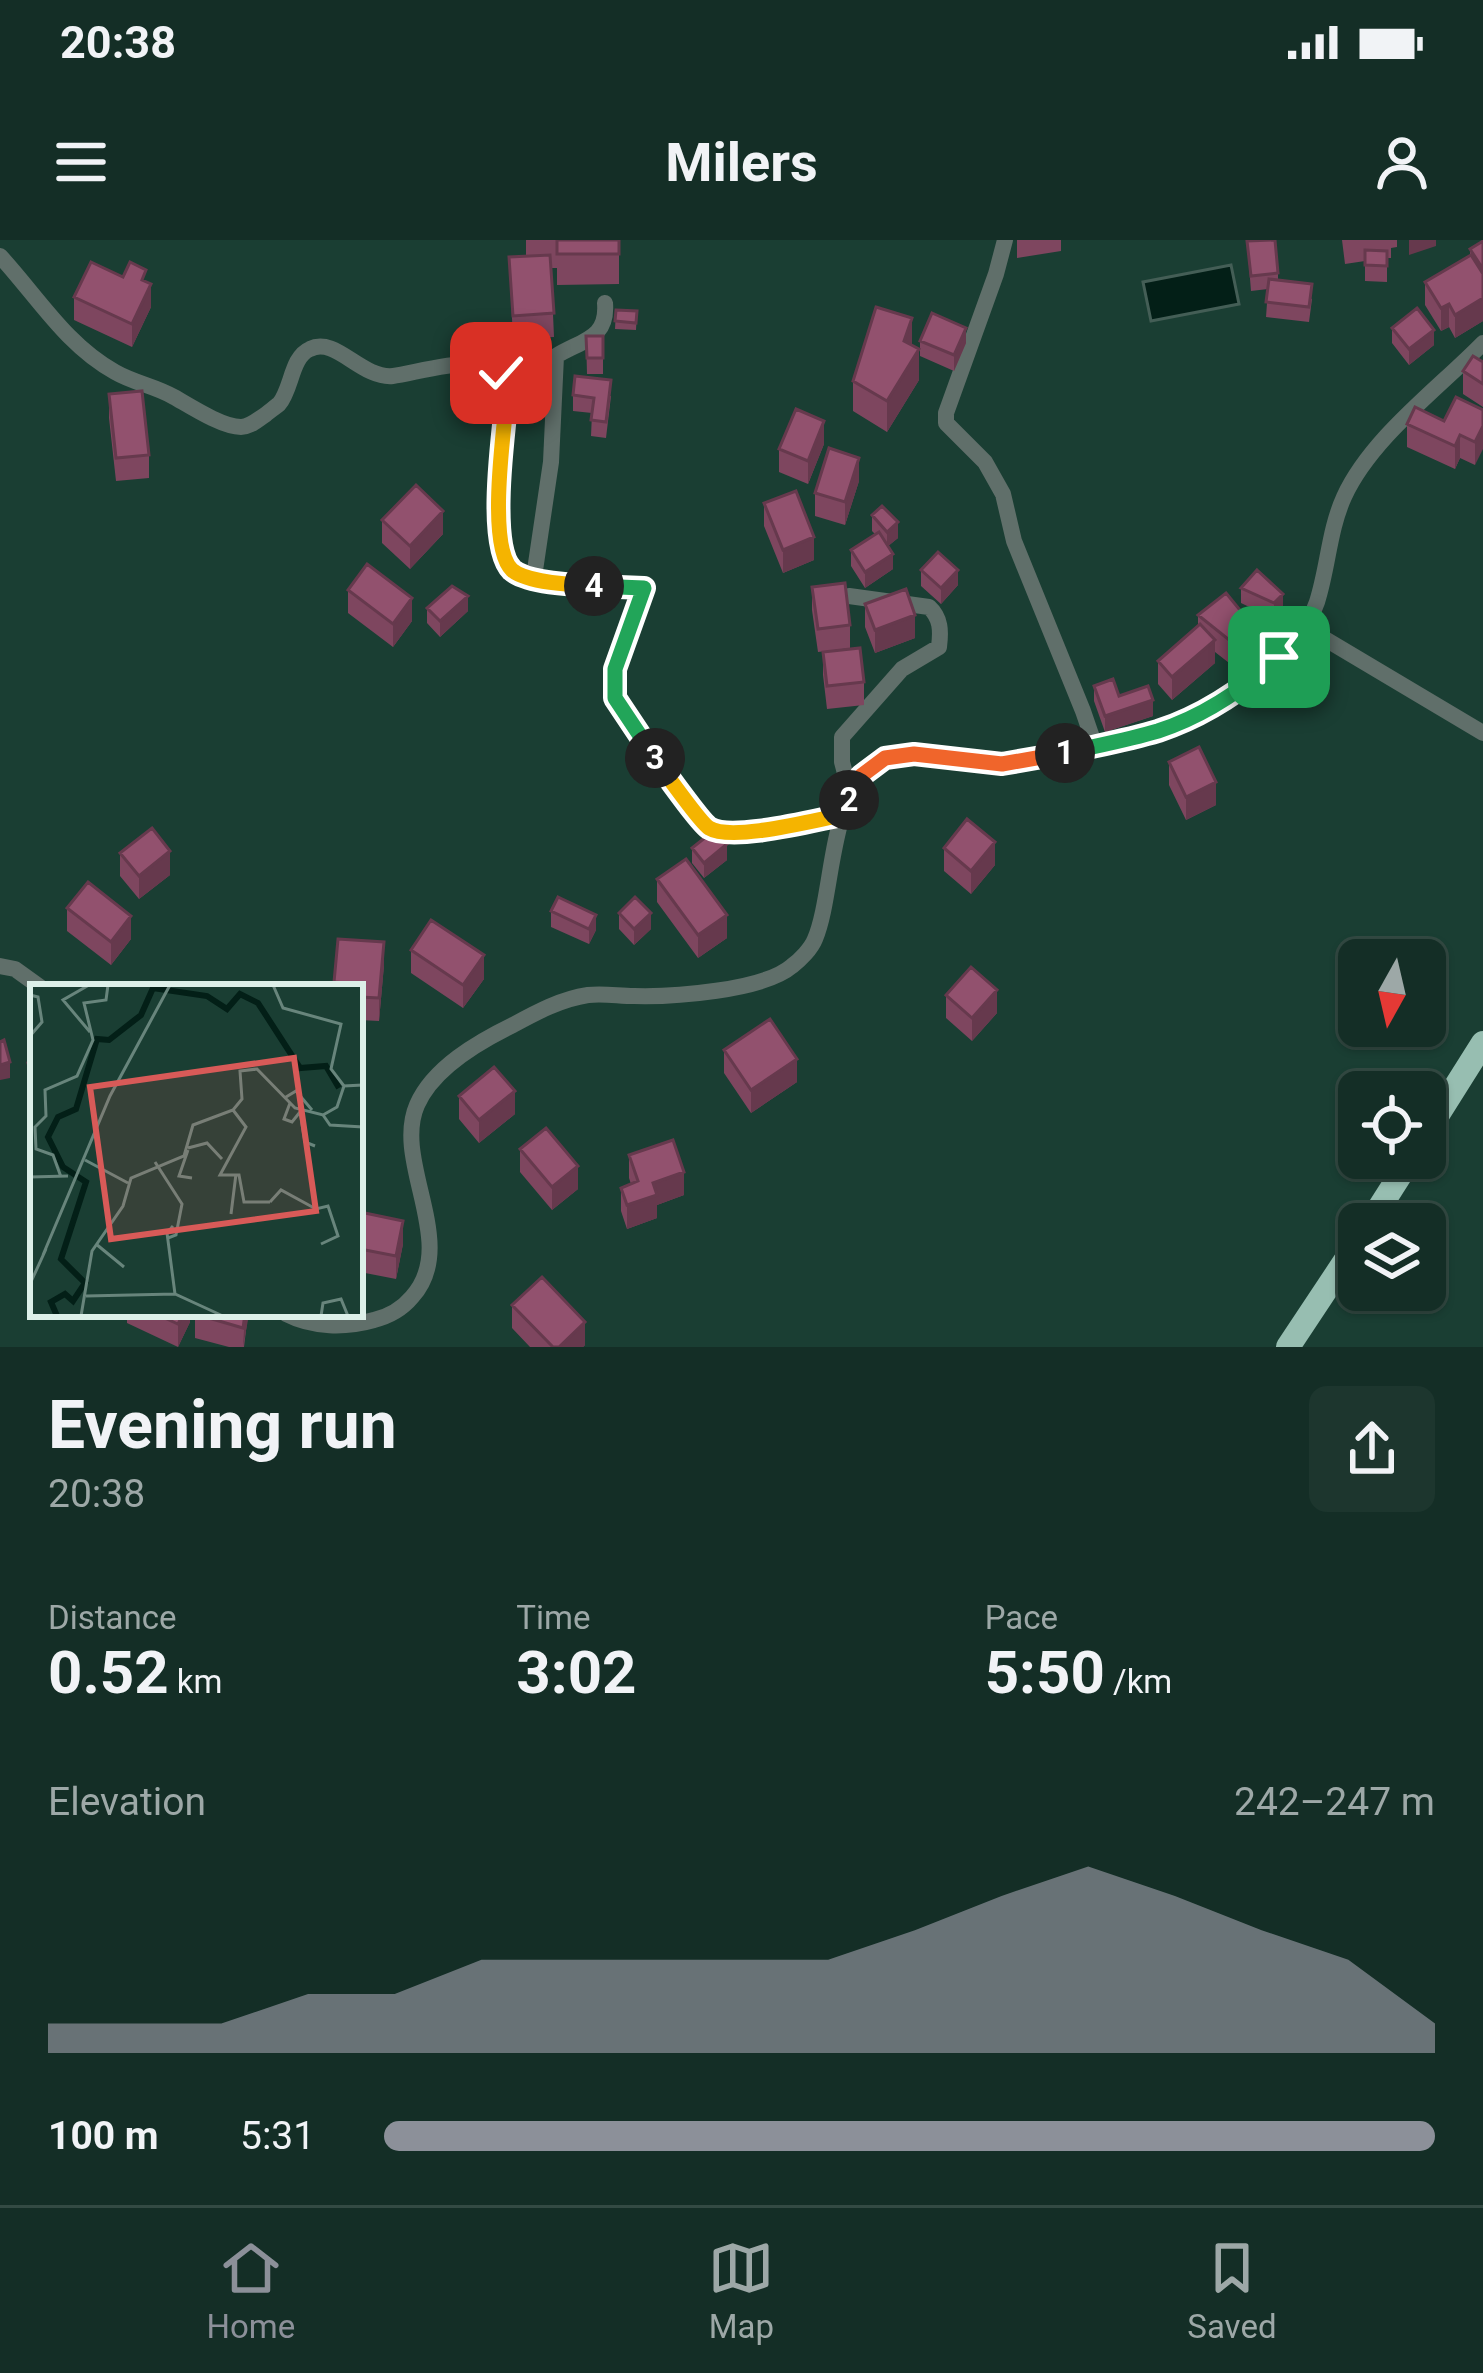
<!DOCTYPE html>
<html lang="en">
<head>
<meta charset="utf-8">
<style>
  body { margin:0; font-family:Roboto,sans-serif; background:#1d362e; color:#f1f3f6; height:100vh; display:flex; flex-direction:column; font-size:45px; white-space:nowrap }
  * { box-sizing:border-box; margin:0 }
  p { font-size:39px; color:#9da8a7 }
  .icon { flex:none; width:66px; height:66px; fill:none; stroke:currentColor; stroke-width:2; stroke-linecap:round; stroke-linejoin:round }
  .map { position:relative; height:1107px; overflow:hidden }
  .panel { display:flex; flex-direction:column; background:#142e26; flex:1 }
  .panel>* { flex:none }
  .needle { width:78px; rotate:188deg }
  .buttons { position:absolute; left:1338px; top:699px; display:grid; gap:24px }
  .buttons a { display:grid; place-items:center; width:108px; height:108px; border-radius:18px; background:#142e26; box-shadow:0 3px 9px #0004,0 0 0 3px #334a43; font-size:60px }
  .pin { position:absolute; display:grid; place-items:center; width:102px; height:102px; color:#fff; margin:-51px; border-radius:24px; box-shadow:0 6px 18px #0006 }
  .km { position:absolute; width:60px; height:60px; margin:-30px; border-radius:50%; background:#222; color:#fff; font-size:33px; line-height:60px; text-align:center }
  .round { display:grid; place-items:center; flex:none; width:126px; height:126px; border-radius:18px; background:#1d362e }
  .headline { display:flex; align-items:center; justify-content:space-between; height:204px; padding:0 48px }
  h1 { font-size:66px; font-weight:700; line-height:90px }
  .figures { display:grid; grid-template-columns:repeat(3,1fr); gap:18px; height:204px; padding:12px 48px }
  .figures div { display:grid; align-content:center }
  .figures b { font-size:60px; font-weight:700 }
  .figures small { font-size:33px; font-weight:400 }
  .figures p { font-size:33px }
  .chart { height:336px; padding:24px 48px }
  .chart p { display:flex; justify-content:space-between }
  .chart svg { width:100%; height:216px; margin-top:12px; fill:#8c9099; opacity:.7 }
  ul { padding:0 48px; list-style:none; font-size:39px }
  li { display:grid; grid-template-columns:192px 144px 1fr; align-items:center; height:90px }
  li i { height:30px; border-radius:15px; background:#8c9099 }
  .status { display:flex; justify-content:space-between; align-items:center; height:84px; padding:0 60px; background:#142e26; direction:ltr }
  .status svg { height:33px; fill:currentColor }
  header { display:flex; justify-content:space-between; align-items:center; height:156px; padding:0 48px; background:#142e26; font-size:54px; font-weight:700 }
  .menu { display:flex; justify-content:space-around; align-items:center; height:168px; border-top:3px solid #334a43; background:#142e26; font-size:33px; color:#9da8a7 }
  .menu a { display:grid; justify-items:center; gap:6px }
  .menu .selected { color:#8c9099 }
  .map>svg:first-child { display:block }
  .water { fill:#031f17; stroke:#445e56; stroke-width:3 }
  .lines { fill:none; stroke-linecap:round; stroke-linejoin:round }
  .minor { stroke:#606f6a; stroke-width:16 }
  .highway { stroke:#97beb1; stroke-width:24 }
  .wall { fill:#7e465f }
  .shaded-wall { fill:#66394d }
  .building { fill:#92516e; stroke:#66394d; stroke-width:3 }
  .split-1-casing { stroke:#fff; stroke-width:24 }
  .split-2-casing { stroke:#fff; stroke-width:24 }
  .split-3-casing { stroke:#fff; stroke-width:24 }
  .split-4-casing { stroke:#fff; stroke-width:24 }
  .split-5-casing { stroke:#fff; stroke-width:24 }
  .split-1 { stroke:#22a559; stroke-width:15 }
  .split-2 { stroke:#f0652b; stroke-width:15 }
  .split-3 { stroke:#f5b400; stroke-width:15 }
  .split-4 { stroke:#22a559; stroke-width:15 }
  .split-5 { stroke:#f5b400; stroke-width:15 }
  .inset-river { fill:none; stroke:#031f17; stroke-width:6 }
  .inset-road { fill:none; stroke:#68857c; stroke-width:3 }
  .view { fill:#d85a58; fill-opacity:0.15; stroke:#d85a58; stroke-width:6 }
  .inset-edge { fill:none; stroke:#ddf0e9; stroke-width:6 }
</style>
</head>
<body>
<div class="status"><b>20:38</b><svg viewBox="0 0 49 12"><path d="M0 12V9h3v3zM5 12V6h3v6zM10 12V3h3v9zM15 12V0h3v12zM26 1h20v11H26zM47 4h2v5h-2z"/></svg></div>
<header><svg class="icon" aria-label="menu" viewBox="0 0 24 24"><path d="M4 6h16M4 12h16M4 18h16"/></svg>Milers<svg class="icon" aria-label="person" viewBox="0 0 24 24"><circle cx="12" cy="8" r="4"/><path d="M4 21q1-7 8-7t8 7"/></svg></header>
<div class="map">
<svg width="1483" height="1107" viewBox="0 0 1483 1107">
  <rect width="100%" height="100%" fill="#1a3e33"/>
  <!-- water -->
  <path class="water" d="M1231 25 1239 64 1151 81 1143 42Z"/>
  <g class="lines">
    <!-- minor -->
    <path class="minor" d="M1005 0 996 34 946 173V183L985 222 1003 254 1014 301 1083 471 1095 506
      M0 16C37 56 66 105 115 132 134 143 155 146 174 157 190 166 222 187 241 187 250 187 257 180 265 175 266 174 278 165 279 164 292 149 291 117 310 109 336 96 361 139 393 136 420 133 501 104 508 147 506 183 485 310 514 331 539 348 614 346 644 348 633 378 614 413 614 445 614 465 696 582 713 589 746 601 808 582 843 575
      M534 337 551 222 556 116C582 100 608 99 605 63
      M849 356 929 367C941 378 941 391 939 407L902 429 842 497V522L851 556
      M1305 387 1483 493
      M0 726 15 729 40 747
      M286 1074C313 1088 346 1088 374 1080 390 1076 402 1069 412 1057 460 1004 392 922 417 865 433 828 478 802 513 785 537 772 561 759 588 755 603 753 619 756 634 756 672 757 763 751 792 726 800 720 811 709 815 699 835 652 828 542 884 518 920 504 963 525 1000 524 1030 524 1060 514 1089 507 1147 493 1209 480 1255 439 1279 418 1307 393 1317 362 1328 328 1329 290 1344 257 1371 198 1438 149 1483 103"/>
    <!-- highway -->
    <path class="highway" d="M1425 895 1483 803
      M1369 984 1411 918
      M1288 1107 1359 1000"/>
  </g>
  <!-- wall -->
  <path class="wall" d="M526 0H619V44L557 45V28H551L554 97 513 99 509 17 526 16Z
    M1017 0H1061V11L1017 18Z
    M1342 0H1397V7L1391 8V18H1387V42L1365 41V21L1345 24Z
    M1247 1 1278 33V40L1312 59 1309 82 1266 77 1268 49 1251 51Z
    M1483 1V81L1455 98 1449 87 1441 91 1425 65V42L1470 16V9Z
    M123 37 146 42 151 67 132 107 74 80V57Z
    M616 70 637 71 636 90 615 89Z
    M1392 88 1434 105 1409 125 1392 103Z
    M586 96H603V134H587Z
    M547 101V136L518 137 517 102Z
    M920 101 966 103 954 131 920 116Z
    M912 105 919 140 887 192 853 171V141Z
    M1483 122V167L1463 154V131Z
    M109 154 149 215V238L116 241 109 178Z
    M573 155 611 156 606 198 591 196 592 173 573 171Z
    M1483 170 1475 225 1460 218 1455 229 1407 207V184L1444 181Z
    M824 204 808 244 779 232V209Z
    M859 241 845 285 815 276V253Z
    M764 263 814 320 783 333 764 286Z
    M872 275 898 298 888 306 893 329 865 348 851 326V310L875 294 872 291Z
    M382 280 443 294 410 329 382 303Z
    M921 330 958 345 941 364 921 346Z
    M1257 330 1283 369 1274 379 1241 363V348Z
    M812 347 850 385V408L818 412 812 370Z
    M348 350 412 381 393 407 348 373Z
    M865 364 915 398 875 413 865 387Z
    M427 368 468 371 440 397 427 383Z
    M1198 375 1253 409 1233 426 1215 412V423L1172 460 1158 444V421L1198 385Z
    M823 412 864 442V465L827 469 823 435Z
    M1094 446 1119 456 1153 476 1105 492 1094 461Z
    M1169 522 1216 565 1186 580 1169 545Z
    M692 608 727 620 704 638 692 623Z
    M944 608 995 625 971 654 944 631Z
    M120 613 170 635 139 659 120 636Z
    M657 639 727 698 698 718 657 662Z
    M67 668 131 699 111 725 67 691Z
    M551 671 596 690 589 704 551 687Z
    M619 673 651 689 634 705 619 689Z
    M338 699 384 725 379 781 360 780V747H334Z
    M411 710 484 739 463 768 411 733Z
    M946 755 997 773 972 801 946 778Z
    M724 810 797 842 751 873 724 833Z
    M33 822V859L28 838V823Z
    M459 856 515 874 479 903 459 879Z
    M520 909 578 949 552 970 520 932Z
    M629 915 684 955 657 965V978L627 989 621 971V948L631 944 629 938Z
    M360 972 403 1004 396 1039 360 1032Z
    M512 1065 585 1105 583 1107H530L512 1088Z
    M127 1074H190V1082L178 1107 127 1083Z
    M195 1074H248L244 1107H229L195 1098Z"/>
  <!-- shaded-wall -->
  <path class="shaded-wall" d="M1409 0H1436V6L1409 15Z
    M151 44V67L132 107V84Z
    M1483 58V81L1455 98V75Z
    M1449 64V87L1441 91V68Z
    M912 78V109L904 101Z
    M966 88V103L954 131V115Z
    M1434 90V105L1409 125V109Z
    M919 109V140L887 192V161Z
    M824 181V204L808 244V221Z
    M1483 186V209L1475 225V202Z
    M1460 195V218L1455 229V206Z
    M859 218V241L845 285V262Z
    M443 271V294L410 329V306Z
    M898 282V298L887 307V292Z
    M814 297V320L783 333V310Z
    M893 314V329L865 348V332Z
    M958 330V345L941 364V348Z
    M1283 354V369L1274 379V363Z
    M468 356V371L440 397V381Z
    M412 358V381L393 407V384Z
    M915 375V398L875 413V390Z
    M1253 386V409L1233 426V403Z
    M1215 400V423L1172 460V437Z
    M1153 460V476L1105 492V476Z
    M1216 542V565L1186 580V557Z
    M995 602V625L971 654V631Z
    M727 604V620L704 638V623Z
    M170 611V635L139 659V636Z
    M651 673V689L634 705V689Z
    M596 675V690L589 704V689Z
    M727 675V698L698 718V695Z
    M131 676V699L111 725V702Z
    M384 702V725L379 781V758Z
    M484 715V739L463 768V745Z
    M997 750V773L972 801V778Z
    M797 819V842L751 873V850Z
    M10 822V838L0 840V825Z
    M515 851V874L479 903V880Z
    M578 926V949L552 970V947Z
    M684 932V955L657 965V978L627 989V965L653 943Z
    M403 981V1004L396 1039V1016Z
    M183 1074H190V1082L178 1107V1084Z
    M245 1074H248V1080L243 1107Z
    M585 1082V1105L583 1107H559Z"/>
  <!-- building -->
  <path class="building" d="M557 0H619V14H557Z
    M1275 0 1278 33 1251 36 1247 1Z
    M1483 1V29L1470 9Z
    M1365 10 1387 11V26L1365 25Z
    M550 15 554 73 513 76 509 17Z
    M1471 15 1483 34V58L1455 75 1449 64 1441 68 1425 42Z
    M91 22 123 37 130 22 146 30 142 40 151 44 132 84 74 57Z
    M1269 39 1312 44 1309 67 1266 62Z
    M876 67 912 78 904 101 919 109 887 161 853 141Z
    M1417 68 1434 90 1409 109 1392 88Z
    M616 70 637 71 636 83 615 81Z
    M932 73 966 88 954 115 920 101Z
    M586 96H603V118H587Z
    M547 101V120L518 121 517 102Z
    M1473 116 1483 122V144L1463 131Z
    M575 136 611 140 606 182 591 180 594 158 573 155Z
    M142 151 149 215 116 218 109 154Z
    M1456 157 1483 170V186L1475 202 1460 195 1455 206 1407 184 1415 167 1444 181Z
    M796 169 824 181 808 221 779 209Z
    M829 208 859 218 845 262 815 253Z
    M416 245 443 271 410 306 382 280Z
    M796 251 814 297 783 310 764 263Z
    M882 266 898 282 887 292 872 275Z
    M879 292 893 314 865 332 851 310Z
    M938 312 958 330 941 348 921 330Z
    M367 324 412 358 393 384 348 350Z
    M1257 330 1283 354 1274 363 1241 348Z
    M845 343 850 385 818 389 812 347Z
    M452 346 468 356 440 381 427 368Z
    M906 349 915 375 875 390 865 364Z
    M1226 353 1253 386 1233 403 1198 375Z
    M1200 384 1215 400 1172 437 1158 421Z
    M860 408 864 442 827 446 823 412Z
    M1113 439 1119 456 1148 446 1153 460 1105 476 1094 446Z
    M1199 507 1216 542 1186 557 1169 522Z
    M967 579 995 602 971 631 944 608Z
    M152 588 170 611 139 636 120 613Z
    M716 589 727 604 704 623 692 608Z
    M686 619 727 675 698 695 657 639Z
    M88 642 131 676 111 702 67 668Z
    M558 657 596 675 589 689 551 671Z
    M635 657 651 673 634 689 619 673Z
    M431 680 484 715 463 745 411 710Z
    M338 699 384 702 379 758 360 757V744L334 742Z
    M971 727 997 750 972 778 946 755Z
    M770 779 797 819 751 850 724 810Z
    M4 800 10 822 0 825V802Z
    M33 822V844L28 823Z
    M494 827 515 851 479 880 459 856Z
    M546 888 578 926 552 947 520 909Z
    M673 900 684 932 653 943 657 955 627 965 621 948 638 941 629 915Z
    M360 972 403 981 396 1016 360 1009Z
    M542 1037 585 1082 559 1107H553L512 1065Z
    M156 1074H183L178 1084Z
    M195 1074H245L243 1088Z"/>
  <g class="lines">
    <!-- split-1 casing -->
    <g class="split-1-casing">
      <path id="split-1" d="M1065 513C1095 506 1128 500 1158 491 1204 476 1244 449 1279 417"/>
    </g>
    <!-- split-2 casing -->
    <g class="split-2-casing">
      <path id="split-2" d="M849 560 861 536 885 518 914 514 1002 524 1065 513"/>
    </g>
    <!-- split-3 casing -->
    <g class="split-3-casing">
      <path id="split-3" d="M655 518C663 530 700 582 709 588 732 602 815 580 842 575L849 560"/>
    </g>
    <!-- split-4 casing -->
    <g class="split-4-casing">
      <path id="split-4" d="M594 346 644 348 615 429V458L655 518"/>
    </g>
    <!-- split-5 casing -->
    <g class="split-5-casing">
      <path id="split-5" d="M501 133 507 138 508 147C505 183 486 305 512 330 527 343 574 345 594 346"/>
    </g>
    <!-- split-1 -->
    <use href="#split-1" class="split-1"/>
    <!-- split-2 -->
    <use href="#split-2" class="split-2"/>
    <!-- split-3 -->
    <use href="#split-3" class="split-3"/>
    <!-- split-4 -->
    <use href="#split-4" class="split-4"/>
    <!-- split-5 -->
    <use href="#split-5" class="split-5"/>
  </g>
  <!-- overview -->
  <g transform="translate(30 744)">
    <rect width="333" height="333" fill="#1a3e33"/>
    <path class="inset-river" d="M27 332 21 318 35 310 43 317 55 299 31 275 56 198 33 183 18 153 28 133 46 125 67 55 79 56 111 31 123 4 177 12 197 25 210 10 228 19 270 84 296 82 309 104"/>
    <path class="inset-road" d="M59 1 33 16 60 48M243 1 253 24 311 40 301 85 314 102M0 11 8 13 12 38 0 52M256 113 266 107 282 126M260 119 254 135 262 138 270 128M203 126 216 143 190 191H209L214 218H240M270 128 275 158 285 162M293 131 300 141 333 143M158 164 177 159 192 175M158 166 149 192 162 194M55 176 98 199M125 178 152 220 146 251 138 254M0 193 38 192M31 193 23 171 6 165 5 143 16 132 15 106 47 92 63 56 54 19 76 16 78 1M240 218 251 206 286 225 298 222 308 252 291 260M201 230 206 190M143 242 137 249 145 310M66 260 94 283M13 271 80 112 140 1M0 300 16 265M56 312 145 310 193 332M51 332 62 267 93 222 101 194 154 172 163 141 203 126 212 115 210 87 227 85 265 124 293 131 307 123 314 102 333 101M291 332 293 319 311 315 318 332"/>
    <path class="view" d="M264 74 286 227 81 255 60 103Z"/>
    <rect width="333" height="333" class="inset-edge"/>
  </g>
</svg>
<div class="buttons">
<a><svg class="needle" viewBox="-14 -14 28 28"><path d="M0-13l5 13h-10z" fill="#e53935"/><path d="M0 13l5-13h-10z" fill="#9da8a7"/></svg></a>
<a><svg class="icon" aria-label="locate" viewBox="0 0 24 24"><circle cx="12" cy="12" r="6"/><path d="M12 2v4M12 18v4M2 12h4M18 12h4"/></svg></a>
<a><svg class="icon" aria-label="layers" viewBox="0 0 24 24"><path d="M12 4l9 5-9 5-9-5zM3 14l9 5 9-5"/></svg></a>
</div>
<div class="pin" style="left:1279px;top:417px;background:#1e9e55"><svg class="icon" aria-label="arrive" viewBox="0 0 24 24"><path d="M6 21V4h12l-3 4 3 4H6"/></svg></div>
<div class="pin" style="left:501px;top:133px;background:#d93025"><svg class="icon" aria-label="check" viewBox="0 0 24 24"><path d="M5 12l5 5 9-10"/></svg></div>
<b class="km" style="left:1065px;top:513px">1</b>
<b class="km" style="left:849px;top:560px">2</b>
<b class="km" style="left:655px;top:518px">3</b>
<b class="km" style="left:594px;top:346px">4</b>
</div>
<section class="panel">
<div class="headline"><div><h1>Evening run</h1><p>20:38</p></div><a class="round"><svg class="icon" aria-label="share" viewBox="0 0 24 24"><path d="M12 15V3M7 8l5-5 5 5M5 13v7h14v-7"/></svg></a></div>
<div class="figures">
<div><p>Distance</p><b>0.52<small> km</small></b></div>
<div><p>Time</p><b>3:02</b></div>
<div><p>Pace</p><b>5:50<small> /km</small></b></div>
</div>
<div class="chart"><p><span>Elevation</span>242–247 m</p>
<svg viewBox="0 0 160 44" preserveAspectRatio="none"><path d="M0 44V38L10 38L20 38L30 32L40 32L50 25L60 25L70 25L80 25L90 25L100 19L110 12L120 6L130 12L140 19L150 25L160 38V44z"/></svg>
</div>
<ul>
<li><b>100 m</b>5:31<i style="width:100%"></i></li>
</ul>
</section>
<nav class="menu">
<a class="selected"><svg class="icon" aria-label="home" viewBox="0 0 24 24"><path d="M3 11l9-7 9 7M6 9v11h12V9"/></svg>Home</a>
<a><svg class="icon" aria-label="map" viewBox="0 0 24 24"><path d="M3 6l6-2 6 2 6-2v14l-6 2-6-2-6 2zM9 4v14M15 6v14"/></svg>Map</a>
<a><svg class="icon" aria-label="saved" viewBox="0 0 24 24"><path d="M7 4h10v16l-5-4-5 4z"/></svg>Saved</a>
</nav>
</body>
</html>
